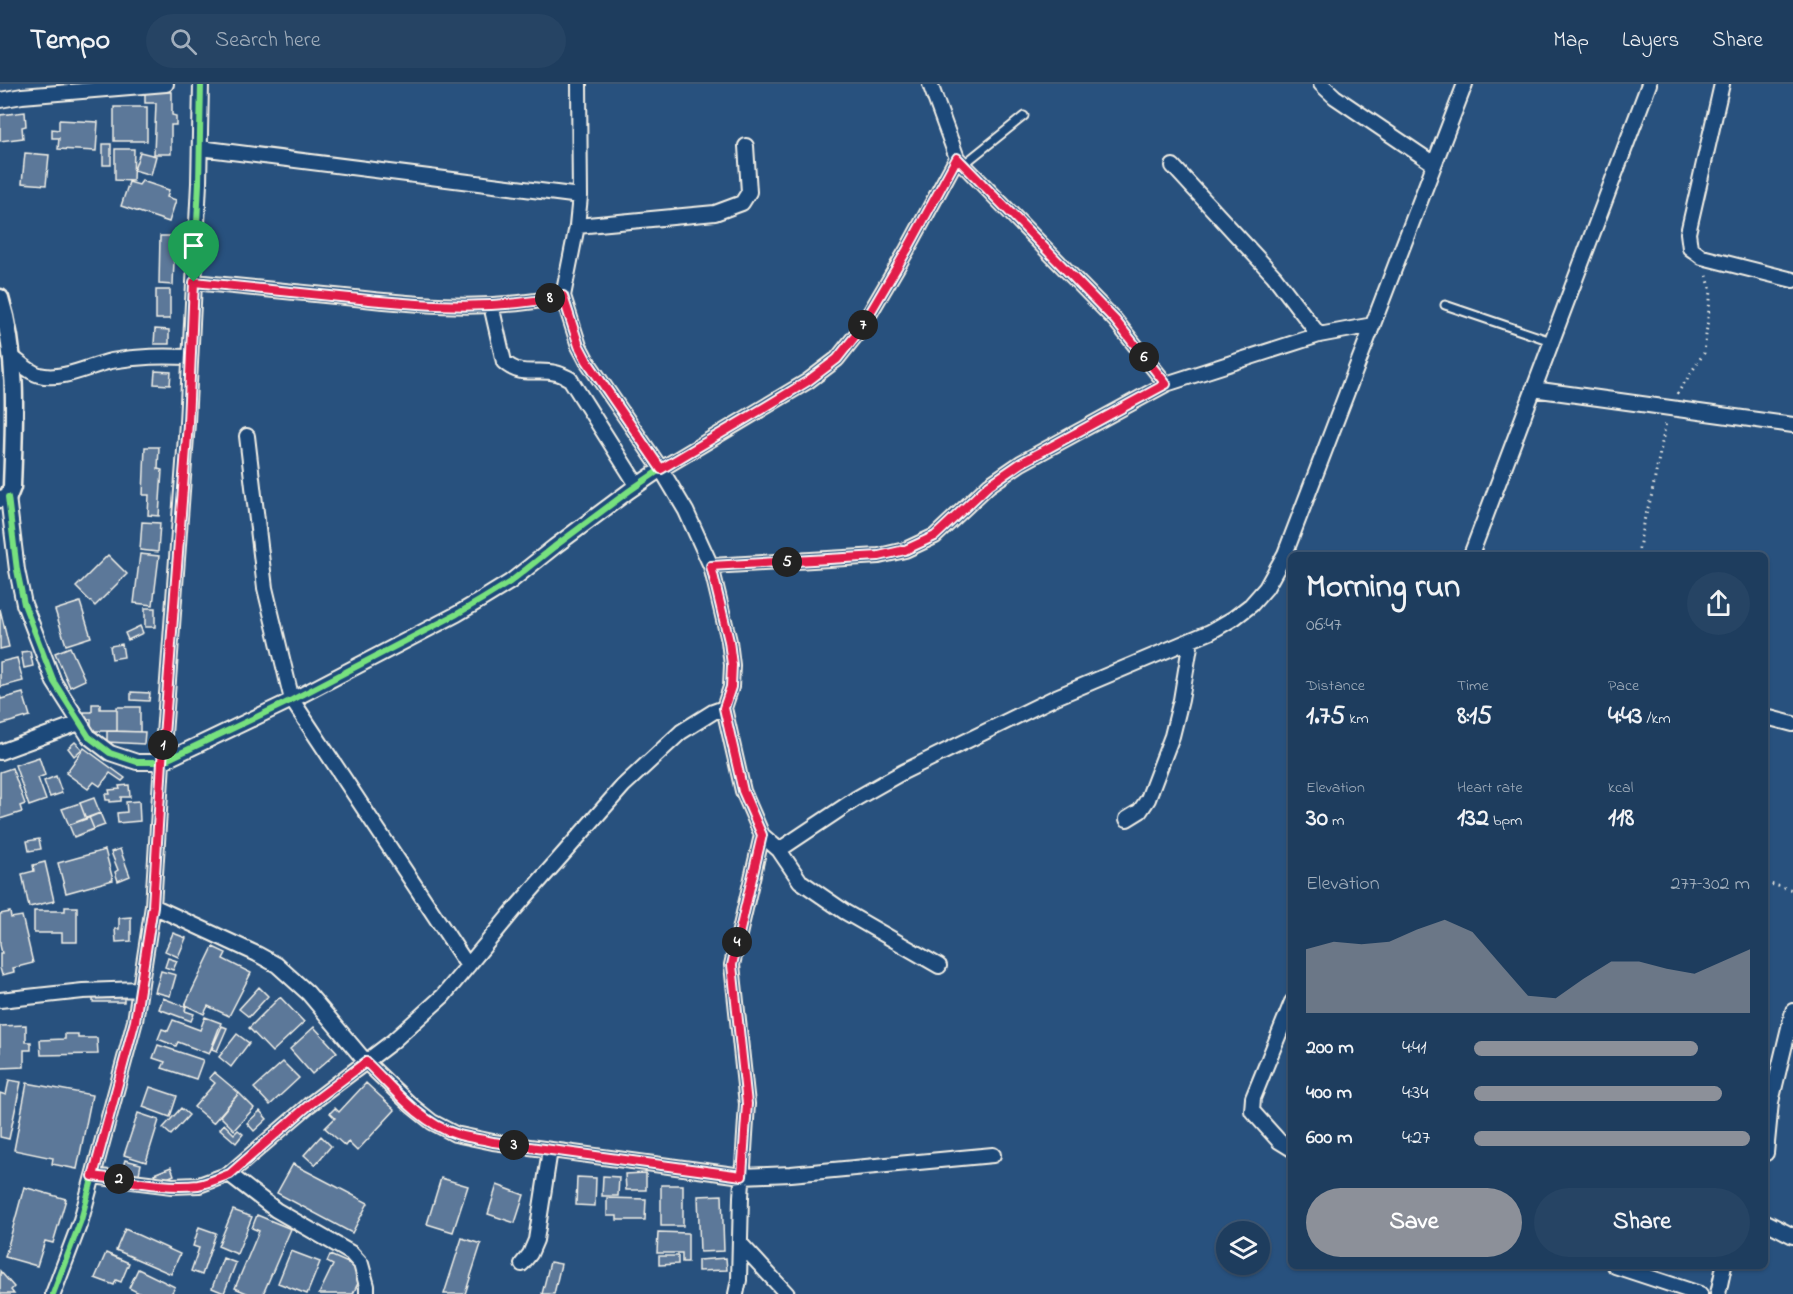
<!DOCTYPE html>
<html lang="en">
<head>
<meta charset="utf-8">
<style>
  body { margin:0; font-family:"Indie Flower",sans-serif; background:#264464; color:#f1f3f6; height:100vh; display:flex; flex-direction:column; font-size:22px; white-space:nowrap }
  * { box-sizing:border-box; margin:0 }
  p { font-size:20px; color:#a1aebc }
  .icon { flex:none; width:33px; height:33px; fill:none; stroke:currentColor; stroke-width:2; stroke-linecap:round; stroke-linejoin:round }
  .map { position:relative; flex:1; overflow:hidden }
  .details { position:absolute; left:1288px; top:468px; width:480px; height:717px; display:flex; flex-direction:column; background:#1e3d5e; border-radius:9px; box-shadow:0 2px 4px #0004,0 0 0 2px #3c5673 }
  .details>* { flex:none }
  .fabs { position:absolute; left:1216px; top:1137px; display:grid; gap:12px }
  .fabs a { display:grid; place-items:center; width:54px; height:54px; border-radius:50%; background:#1e3d5e; box-shadow:0 2px 4px #0004,0 0 0 2px #3c5673; font-size:30px }
  .pin { position:absolute; display:grid; place-items:center; width:51px; height:51px; color:#fff; margin:-62px -26px; border-radius:50% 50% 50% 0; rotate:-45deg; box-shadow:0 0 6px #0007 }
  .pin .icon { rotate:45deg }
  .km { position:absolute; width:30px; height:30px; margin:-15px; border-radius:50%; background:#222; color:#fff; font-size:16px; line-height:30px; text-align:center }
  .round { display:grid; place-items:center; flex:none; width:63px; height:63px; border-radius:32px; background:#264464 }
  .summary { display:flex; align-items:center; justify-content:space-between; height:102px; padding:0 18px }
  h1 { font-size:33px; font-weight:700; line-height:45px }
  .figures { display:grid; grid-template-columns:repeat(3,1fr); gap:9px; height:102px; padding:6px 18px }
  .figures div { display:grid; align-content:center }
  .figures b { font-size:26px; font-weight:700 }
  .figures small { font-size:16px; font-weight:400 }
  .figures p { font-size:16px }
  .chart { height:168px; padding:12px 18px }
  .chart p { display:flex; justify-content:space-between }
  .chart svg { width:100%; height:108px; margin-top:6px; fill:#8c9099; opacity:.7 }
  .button { display:flex; gap:12px; margin-top:auto; padding:12px 18px }
  .button a { flex:1; height:69px; border-radius:36px; background:#8c9099; color:#fff; font-size:24px; font-weight:700; line-height:69px; text-align:center }
  .button a+a { background:#264464; color:#f1f3f6 }
  ul { padding:0 18px; list-style:none; font-size:20px }
  li { display:grid; grid-template-columns:96px 72px 1fr; align-items:center; height:45px }
  li i { height:15px; border-radius:8px; background:#8c9099 }
  header { display:flex; align-items:center; gap:36px; box-sizing:border-box; height:84px; padding:0 30px; background:#1e3d5e; border-bottom:2px solid #3c5673 }
  header strong { font-size:28px }
  nav { display:flex; gap:33px; margin-inline-start:auto; font-size:21px }
  .search { width:420px; height:54px; background:#264464; display:flex; align-items:center; gap:15px; box-sizing:border-box; padding:0 21px; border-radius:33px; color:#a1aebc; font-size:22px }
  .map>svg:first-child { display:block }
  .building { fill:#5b7899; stroke:#f4f1e8; stroke-width:1.5 }
  .lines { fill:none; stroke-linecap:round; stroke-linejoin:round }
  .service-casing { stroke:#f4f1e8; stroke-width:11 }
  .minor-casing { stroke:#f4f1e8; stroke-width:18 }
  .tertiary-casing { stroke:#f4f1e8; stroke-width:21 }
  .path { stroke:#f4f1e8; stroke-width:3; stroke-dasharray:1.5 4.5; stroke-linecap:butt }
  .service { stroke:#1f4a7a; stroke-width:7 }
  .minor { stroke:#1f4a7a; stroke-width:14 }
  .tertiary { stroke:#1f4a7a; stroke-width:16 }
  .cycleway-casing { stroke:#1f4a7a; stroke-width:10 }
  .cycleway { stroke:#77e17e; stroke-width:6 }
  .route-casing { stroke:#fff; stroke-width:12 }
  .route { stroke:#e11d48; stroke-width:8 }
</style>
</head>
<body>
<header>
<strong>Tempo</strong>
<div class="search"><svg class="icon" aria-label="search" viewBox="0 0 24 24"><circle cx="10" cy="10" r="6"/><path d="M15 15l6 6"/></svg>Search here</div>
<nav><a>Map</a><a>Layers</a><a>Share</a></nav>
</header>
<div class="map">
<svg width="1793" height="1210" viewBox="0 0 1793 1210">
  <rect width="100%" height="100%" fill="#28517e"/>
  <filter id="ink" filterUnits="userSpaceOnUse"><feTurbulence type="fractalNoise" baseFrequency=".0167" numOctaves="2"/><feDisplacementMap in="SourceGraphic" scale="12" xChannelSelector="R" yChannelSelector="G"/><feConvolveMatrix kernelMatrix="1 2 1 2 8 2 1 2 1" color-interpolation-filters="sRGB"/></filter>
  <g filter="url(#ink)">
    <!-- building -->
    <path class="building" d="M145 8H172V31L176 32V41H171V70H154L156 19H145Z
      M114 23H147V57H114Z
      M25 28 26 42 22 43 23 54 0 57V31Z
      M59 36 98 38 96 67 58 65 59 54H52V45L59 46Z
      M103 60H111V81H103Z
      M115 65H134L133 97 115 96Z
      M140 68 156 72 151 91 134 86Z
      M25 69 49 71 46 101 22 99Z
      M142 97 169 106 167 113 176 116 169 138 121 122 129 98 139 101Z
      M160 152H175L173 201 159 200Z
      M156 206H170V235H156Z
      M155 245 169 246V260H154Z
      M155 287 171 288 170 301 154 300Z
      M145 363H159L158 385 162 386 159 432 148 431 149 411H143Z
      M142 438 160 439 158 468 140 466Z
      M140 470 159 472 153 521 134 519Z
      M108 471 127 490 95 522 76 503Z
      M80 518 91 553 66 561 55 526Z
      M145 524H155V543H145Z
      M0 525 9 563 0 565Z
      M140 542 143 549 128 556 125 549Z
      M122 560 124 573 112 575 110 562Z
      M70 563 85 596 70 603 55 569Z
      M30 567 33 582 24 584 21 568Z
      M17 574 23 597 0 603V578Z
      M131 608 150 609 149 617 131 616Z
      M23 609 30 632 0 641V611L1 615Z
      M92 620H100V625H117V647H91V635H84V628H92Z
      M117 623H140V648L117 647Z
      M107 647 145 648 144 660 107 658Z
      M75 658 82 665 74 672 68 664Z
      M84 664 125 694 122 697 110 689 100 702 94 698 88 705 66 689Z
      M39 673 45 691 38 694 46 716 29 722 15 681Z
      M12 684 25 720 20 722 22 728 0 735V688Z
      M56 692 62 709 50 713 44 697Z
      M129 701 130 713H121V717L110 718V716H106L105 710H110L109 706 120 705 119 702Z
      M94 714 100 729 86 735 80 719Z
      M139 717 140 737 118 739 117 729 127 728 126 718Z
      M80 719 86 735 69 741 62 725Z
      M100 729 105 741 94 745 89 733Z
      M89 733 94 745 74 753 69 741Z
      M39 755 41 765 29 767 27 757Z
      M120 765 130 792 118 797 115 788 118 786 111 768Z
      M105 766 113 796 66 809 58 779Z
      M45 778 54 817 29 823 22 790 34 787 33 781Z
      M65 823H77V858H62V849H34V827H65Z
      M10 828 11 834 22 832 33 879 13 884 14 888 2 891 0 884V869H2L0 861V830Z
      M131 833V857L116 858 115 845H119V834Z
      M173 849 186 854 178 873 165 867Z
      M213 863 226 869 223 875 251 889 229 932 208 922 204 930 185 921Z
      M168 874 177 877 173 886 165 883Z
      M161 887 176 891 170 912 155 908Z
      M259 903 268 912 249 933 239 925Z
      M93 910H124V918H93Z
      M280 913 304 938 272 968 249 944Z
      M163 914 186 923 185 927 194 930 191 937 159 925Z
      M205 933 221 939 209 970 178 958 176 962 158 955 162 945 168 947 173 936 200 946Z
      M26 941V958H31V966H24V983L0 984V942Z
      M222 942 227 944 217 967 212 965Z
      M314 943 337 968 312 990 290 965Z
      M65 950H78V954H97L98 970 41 971 40 956 65 955Z
      M237 950 249 959 231 983 219 973Z
      M158 961 203 976 196 995 162 984 165 978 153 974Z
      M283 978 299 994 270 1021 254 1004Z
      M214 988 239 1009 213 1039 194 1023 215 999 209 994Z
      M9 996 21 998 9 1055 0 1053V1009L6 1011Z
      M27 999 92 1011 77 1085 52 1080 53 1074 14 1066Z
      M366 999 395 1026 357 1067 348 1058 345 1062 325 1044 335 1034 330 1029 335 1024 339 1028Z
      M150 1003 177 1012 170 1033 143 1023Z
      M239 1009 254 1024 234 1046 220 1032Z
      M181 1024 189 1031 171 1051 163 1044Z
      M260 1027 267 1035 254 1047 247 1039Z
      M138 1029 159 1036 146 1078 124 1071Z
      M224 1040 234 1050 238 1046 243 1050 236 1059 220 1045Z
      M321 1052 331 1062 315 1081 304 1071Z
      M125 1076 141 1080 139 1090 122 1086Z
      M293 1080 368 1119 352 1149 277 1109Z
      M171 1083 174 1091 158 1098 154 1090Z
      M646 1089V1106H626L625 1090Z
      M603 1092 619 1093 618 1112H602Z
      M577 1093 596 1094 595 1122 576 1121Z
      M441 1094 468 1102 453 1148 427 1140Z
      M497 1101 524 1111 515 1139 488 1130Z
      M661 1101H683V1142H661Z
      M24 1103 66 1115 53 1159 45 1157 37 1182 5 1173Z
      M722 1111 724 1167 700 1168 698 1112Z
      M607 1114 646 1115 645 1136H617V1132H607Z
      M233 1126 252 1133 237 1170 218 1162Z
      M257 1131 291 1145 263 1210H249L235 1204 259 1147 252 1144Z
      M199 1143 216 1149 202 1191 191 1187 199 1164 193 1162Z
      M125 1145 180 1170 171 1190 116 1166Z
      M658 1148 688 1149V1178H682V1169H657Z
      M462 1154 481 1160 465 1210H444Z
      M291 1167 320 1178 307 1210 278 1199Z
      M106 1169 129 1179 121 1198 116 1196 114 1201 95 1194Z
      M330 1171 364 1186 353 1210H319L333 1181 327 1178Z
      M659 1172H678V1180L659 1181Z
      M223 1174 236 1179 224 1209 212 1204Z
      M726 1174 727 1186 698 1187V1176Z
      M550 1178 561 1180 554 1210H542Z
      M138 1185 175 1203 171 1210H141L129 1204Z
      M0 1187 14 1203 11 1206 14 1210H0Z"/>
    <g class="lines">
      <!-- service casing -->
      <g class="service-casing">
        <path id="service" d="M963 81 1024 32
          M1445 221 1551 257"/>
      </g>
      <!-- minor casing -->
      <g class="minor-casing">
        <path id="minor" d="M579 0 580 112 577 142 563 212 579 262 587 277 661 385 686 427 711 482 729 557 732 581 731 603 724 624 743 707 762 751 779 766 800 797 845 828 939 882
          M930 0 957 74 1115 236 1166 300
          M1321 0 1335 13 1434 80
          M1722 0 1688 149 1690 164 1702 173 1793 196
          M0 16 22 12 166 0
          M200 64 580 112
          M1173 82 1274 192 1319 251
          M577 142 715 129 742 119 749 108 746 62
          M194 198C244 203 295 208 345 213 418 221 491 228 563 212
          M491 221 504 278C522 294 536 284 556 289 561 290 566 293 570 295L637 401
          M12 273C20 279 29 288 39 291 62 297 89 282 111 277 139 272 162 272 190 273
          M1533 305 1793 341
          M247 352 265 504 292 616 468 882
          M8 413 17 486 24 520 54 598 89 653 110 669 137 678H162L292 616 457 530 484 514 510 498 554 463 629 407 661 385 808 297 837 275 860 246 907 166 957 74
          M1471 471 1649 0
          M711 482 879 472 905 466 935 452 989 401 1021 379 1166 300 1319 251 1373 241
          M1766 633 1793 640
          M0 668 79 639
          M1127 735 1140 727 1148 715 1172 652 1181 616 1191 556
          M779 766 857 714 903 688 1056 613 1210 548 1234 534 1251 521 1266 504 1285 470 1465 0
          M153 822 257 870 277 881 308 909 366 978 412 1022 432 1038 455 1050 493 1058 742 1092 791 1090 993 1071
          M0 916 83 907 140 905
          M1292 918 1253 1014 1252 1027 1279 1057 1292 1065
          M1766 1069 1771 1018 1793 927
          M229 1090 276 1126 351 1169 361 1180 367 1202V1210
          M93 1092 172 1102 199 1101 229 1090 309 1021 392 958 443 912 514 826 623 702 681 648 713 628 724 624
          M1766 1138 1793 1152
          M740 1159 787 1210
          M522 1180 530 1170 536 1156 550 1066
          M1615 1182 1700 1210
          M53 1210 81 1136 135 937 153 822 162 678 187 339 199 99 201 0
          M736 1210 739 1196 741 1113 747 1020 732 881 762 751
          M1718 1210 1724 1182"/>
      </g>
      <!-- tertiary casing -->
      <g class="tertiary-casing">
        <path id="tertiary" d="M0 214C19 275 14 340 12 403L8 413 0 415"/>
      </g>
      <!-- path -->
      <path class="path" d="M1677 310 1704 269 1711 207 1706 188
        M1638 471 1643 440 1651 414 1666 338
        M1766 799 1793 806"/>
      <!-- service -->
      <use href="#service" class="service"/>
      <!-- minor -->
      <use href="#minor" class="minor"/>
      <!-- tertiary -->
      <use href="#tertiary" class="tertiary"/>
      <!-- cycleway casing -->
      <g class="cycleway-casing">
        <path id="cycleway" d="M8 413 17 486 24 520 54 598 89 653 110 669 137 678H162L292 616 457 530 484 514 510 498 554 463 629 407 661 385 808 297 837 275 860 246 907 166 957 74
          M53 1210 81 1136 135 937 153 822 162 678 187 339 199 99 201 0"/>
      </g>
      <!-- cycleway -->
      <use href="#cycleway" class="cycleway"/>
    </g>
  </g>
  <g class="lines" filter="url(#ink)">
    <!-- route casing -->
    <g class="route-casing">
      <path id="route" d="M957 74 1115 236 1166 300 1021 379 989 401 935 452 905 466 879 472 711 482 729 557 732 581 731 603 724 624 743 707 762 751 732 881 747 1020 742 1092 493 1058C481 1055 468 1054 456 1050 420 1039 392 1003 366 978L309 1021 230 1090C219 1094 209 1099 198 1101 164 1105 127 1096 93 1092L135 937 153 822 162 678 188 339 194 198C243 203 292 208 340 213 415 221 489 228 563 212L579 262 587 277 661 385 767 322 808 297 837 275 860 246 907 166Z"/>
    </g>
    <!-- route -->
    <use href="#route" class="route"/>
  </g>
</svg>
<div class="fabs">
<a><svg class="icon" aria-label="layers" viewBox="0 0 24 24"><path d="M12 4l9 5-9 5-9-5zM3 14l9 5 9-5"/></svg></a>
</div>
<div class="pin" style="left:194px;top:198px;background:#1e9e55"><svg class="icon" aria-label="arrive" viewBox="0 0 24 24"><path d="M6 21V4h12l-3 4 3 4H6"/></svg></div>
<b class="km" style="left:163px;top:661px">1</b>
<b class="km" style="left:119px;top:1095px">2</b>
<b class="km" style="left:514px;top:1061px">3</b>
<b class="km" style="left:737px;top:858px">4</b>
<b class="km" style="left:787px;top:478px">5</b>
<b class="km" style="left:1144px;top:273px">6</b>
<b class="km" style="left:863px;top:241px">7</b>
<b class="km" style="left:550px;top:214px">8</b>
<section class="details">
<div class="summary"><div><h1>Morning run</h1><p>06:47</p></div><a class="round"><svg class="icon" aria-label="share" viewBox="0 0 24 24"><path d="M12 15V3M7 8l5-5 5 5M5 13v7h14v-7"/></svg></a></div>
<div class="figures">
<div><p>Distance</p><b>1.75<small> km</small></b></div>
<div><p>Time</p><b>8:15</b></div>
<div><p>Pace</p><b>4:43<small> /km</small></b></div>
</div>
<div class="figures">
<div><p>Elevation</p><b>30<small> m</small></b></div>
<div><p>Heart rate</p><b>132<small> bpm</small></b></div>
<div><p>kcal</p><b>118</b></div>
</div>
<div class="chart"><p><span>Elevation</span>277–302 m</p>
<svg viewBox="0 0 160 44" preserveAspectRatio="none"><path d="M0 44V18L10 15L20 16L30 15L40 10L50 6L60 11L70 24L80 37L90 38L100 30L110 23L120 23L130 26L140 28L150 23L160 18V44z"/></svg>
</div>
<ul>
<li><b>200 m</b>4:41<i style="width:81%"></i></li>
<li><b>400 m</b>4:34<i style="width:90%"></i></li>
<li><b>600 m</b>4:27<i style="width:100%"></i></li>
</ul>
<div class="button"><a>Save</a><a>Share</a></div>
</section>
</div>
</body>
</html>
